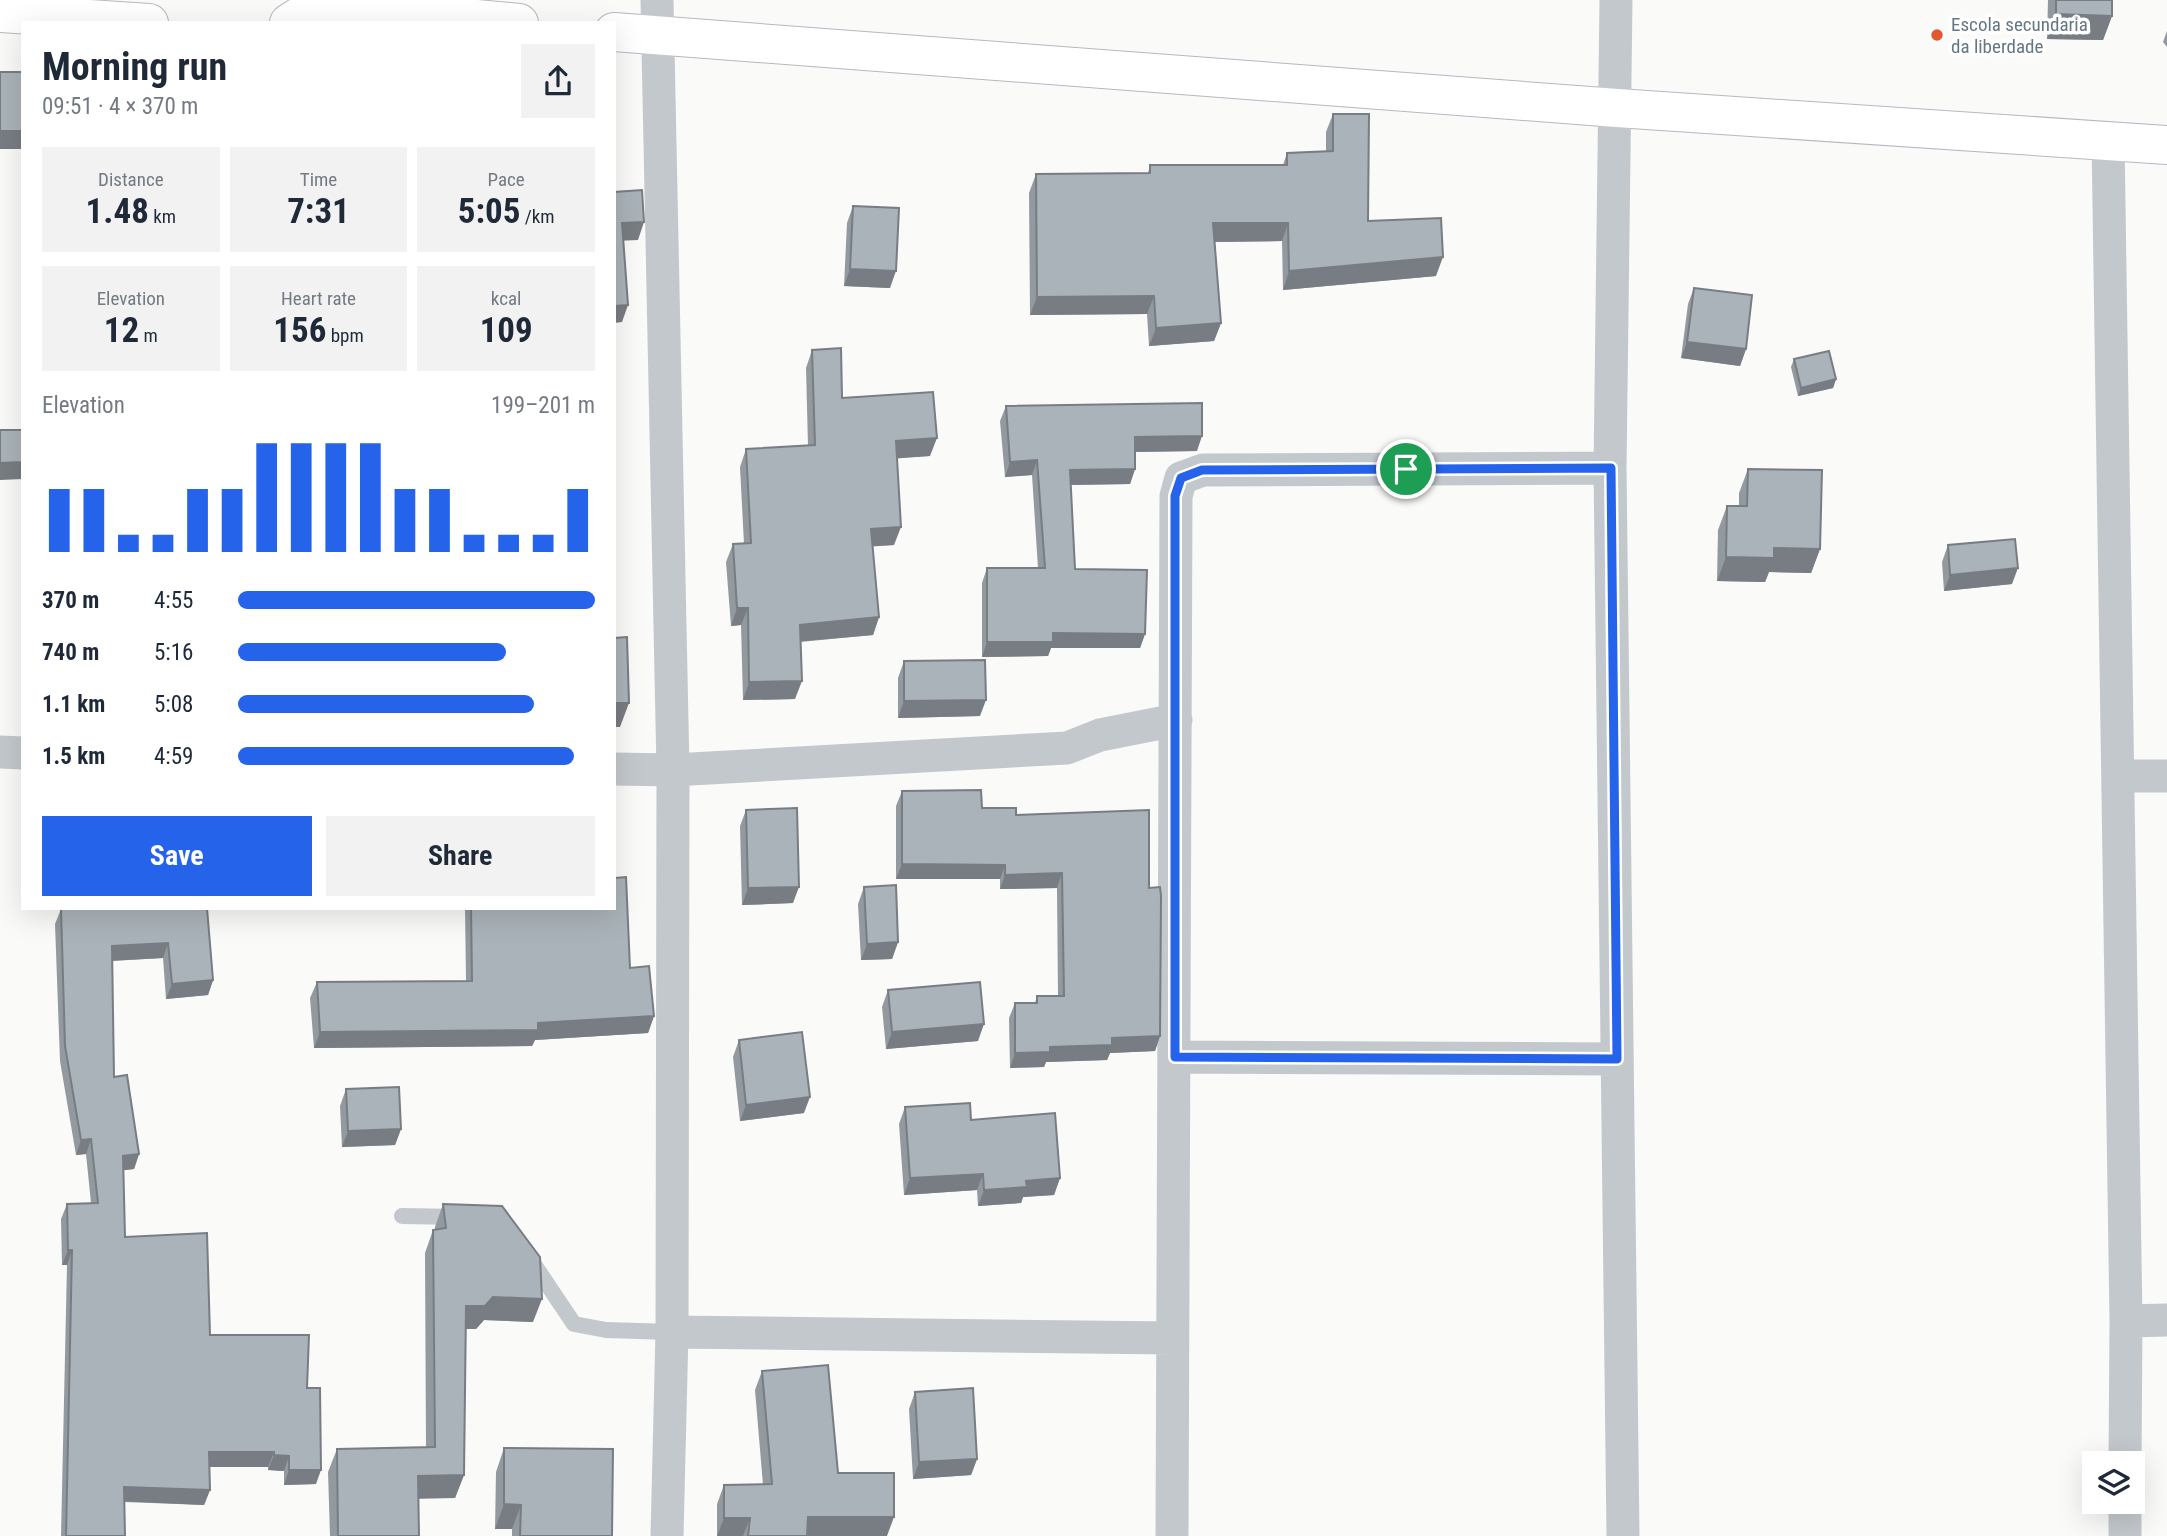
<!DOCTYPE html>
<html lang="en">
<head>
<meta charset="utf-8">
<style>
  body { margin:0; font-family:"Roboto Condensed",sans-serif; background:#f2f2f3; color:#1f2937; height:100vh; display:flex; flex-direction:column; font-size:26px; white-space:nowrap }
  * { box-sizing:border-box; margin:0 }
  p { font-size:23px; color:#747a83 }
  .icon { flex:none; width:38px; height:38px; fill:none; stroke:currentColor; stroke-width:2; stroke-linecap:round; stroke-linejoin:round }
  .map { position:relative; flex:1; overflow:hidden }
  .side { position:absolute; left:21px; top:21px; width:595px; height:889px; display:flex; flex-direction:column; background:#fff; border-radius:0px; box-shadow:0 7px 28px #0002 }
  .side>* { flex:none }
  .buttons { position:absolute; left:2082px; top:1451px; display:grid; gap:14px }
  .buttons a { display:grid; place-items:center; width:63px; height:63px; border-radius:0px; background:#fff; box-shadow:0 7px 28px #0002; font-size:35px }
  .pin { position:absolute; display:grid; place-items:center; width:60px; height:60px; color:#fff; margin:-30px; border:4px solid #fff; border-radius:50%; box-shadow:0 2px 7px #0007 }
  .round { display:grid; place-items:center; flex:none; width:74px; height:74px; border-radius:0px; background:#f2f2f3 }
  .head { display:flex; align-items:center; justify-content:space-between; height:119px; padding:0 21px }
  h1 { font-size:38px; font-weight:700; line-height:52px }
  .stats { display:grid; grid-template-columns:repeat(3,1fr); gap:10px; height:119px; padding:7px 21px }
  .stats div { display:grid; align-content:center; border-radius:0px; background:#f2f2f3; text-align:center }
  .stats b { font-size:35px; font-weight:700 }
  .stats small { font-size:19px; font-weight:400 }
  .stats p { font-size:19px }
  .chart { height:196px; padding:14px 21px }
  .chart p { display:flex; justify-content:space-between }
  .chart svg { width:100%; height:126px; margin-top:7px; stroke:#2563eb; stroke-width:6 }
  .button { display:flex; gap:14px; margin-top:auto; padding:14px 21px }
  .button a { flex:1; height:80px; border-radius:0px; background:#2563eb; color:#fff; font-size:28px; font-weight:700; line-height:80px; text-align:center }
  .button a+a { background:#f2f2f3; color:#1f2937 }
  ul { padding:0 21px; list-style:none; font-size:23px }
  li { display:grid; grid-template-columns:112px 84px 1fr; align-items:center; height:52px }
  li i { height:18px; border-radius:9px; background:#2563eb }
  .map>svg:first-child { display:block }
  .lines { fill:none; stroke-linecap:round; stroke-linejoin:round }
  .secondary-casing { stroke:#b3babf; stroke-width:40 }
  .lane { stroke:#c3c8cc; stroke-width:16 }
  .street { stroke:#c3c8cc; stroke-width:33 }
  .secondary { stroke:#fff; stroke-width:38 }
  .wall { fill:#929a9f }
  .shaded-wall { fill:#777d82 }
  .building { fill:#aab3b9; stroke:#777d82; stroke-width:2 }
  .route-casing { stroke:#fff; stroke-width:14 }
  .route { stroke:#2563eb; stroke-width:9 }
  .poi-dot { fill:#e4572e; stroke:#fff; stroke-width:2.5 }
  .labels { text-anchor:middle; stroke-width:7; stroke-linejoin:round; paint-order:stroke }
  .poi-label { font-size:19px; fill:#657683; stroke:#fff; text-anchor:start }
</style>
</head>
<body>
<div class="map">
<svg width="2167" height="1536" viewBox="0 0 2167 1536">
  <rect width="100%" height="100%" fill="#fafaf8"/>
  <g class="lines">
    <!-- secondary casing -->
    <g class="secondary-casing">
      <path id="secondary" d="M312 0 319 4 519 23
        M0 13 149 23
        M289 23 319 4
        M614 32 1617 108 2167 145"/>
    </g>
    <!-- lane -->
    <path class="lane" d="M402 1216 459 1217
      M529 1257 574 1324 606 1330 672 1332"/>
    <!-- street -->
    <path class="street" d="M657 0 673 770 672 1332 667 1536
      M1616 0 1610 468 1623 1536
      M2108 139 2126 1321 2125 1463
      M0 752 23 753
      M614 769 673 770 1067 748 1100 735 1176 720
      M2119 776H2167
      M1176 1057 1617 1059
      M2126 1321 2167 1320
      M672 1332 1172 1338
      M1172 1536 1176 496 1181 478 1203 470 1610 468
      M2125 1536V1502"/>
    <!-- secondary -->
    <use href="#secondary" class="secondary"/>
  </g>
  <!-- wall -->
  <path class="wall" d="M2048 0H2112V16L2103 40 2047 39Z
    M2167 31V47L2163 42Z
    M1333 114 1368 221 1436 276 1283 290 1282 241 1215 242 1221 323 1214 341 1149 346 1147 314 1030 315 1029 193 1036 174 1148 173 1150 165H1283L1287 153 1326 152V132Z
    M853 206 890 288 844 286 847 223Z
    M1694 288 1746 349 1740 366 1681 358 1688 304Z
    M812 350 842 398 930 456 897 458 894 545 872 546 879 617 873 635 800 642 795 699 743 700 741 625 731 626 726 562 733 544H744L740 467 746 449 808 446 806 368Z
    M1794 359 1836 379 1833 388 1798 396 1791 367Z
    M1006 406 1197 451 1135 452V469L1130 484 1070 485 1075 569 1145 634 1140 648H1051L1048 656 982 657V583L987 568H1038L1032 475 1005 477 1000 421Z
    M1748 469 1820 549 1811 573 1769 572 1765 582 1717 581 1718 530 1727 506H1739V493Z
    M1948 545 2012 584 1944 591 1942 562Z
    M904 661 980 716 898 718V678Z
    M902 791 982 808 1016 815 1149 888 1160 1036 1155 1051 1110 1053 1107 1060 1046 1062 1044 1067 1010 1068 1009 1018 1015 1003H1035L1037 996H1058L1057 888 1000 889V879H896V806Z
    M746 810 793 903 742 905 740 826Z
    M615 878 630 968 654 1016 648 1033 535 1040 532 1046 314 1048 310 998 317 982 466 981 465 908H614Z
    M864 887 898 942 892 959 861 960 858 904Z
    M207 908 213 980 208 995 166 999 163 958 112 961 114 1077 139 1154 134 1169 123 1170 125 1237 210 1335 307 1388 316 1484 284 1485V1471L268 1470V1467H209L210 1490 204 1505 124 1502 125 1536H61L67 1265H62L61 1219 67 1204 91 1203 86 1154 76 1155 60 1061 55 924 61 909Z
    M888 990 978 1041 886 1049 882 1007Z
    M739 1040 804 1113 740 1121 733 1057Z
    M346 1089 401 1129 395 1145 342 1147 340 1106Z
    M905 1107 971 1120 1060 1178 1054 1195 1023 1197 1021 1203 978 1206 977 1190 904 1195 899 1124Z
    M443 1204 533 1322 484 1320 476 1329H465L464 1475 455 1498H418L419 1536H330L328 1472 337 1449 426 1447 425 1253 433 1230H435V1227Z
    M762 1371 838 1473 887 1536H717V1504L724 1485H763L755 1390Z
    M915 1392 977 1459 971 1475 913 1479 909 1409Z
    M504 1448 612 1536H512V1529H495L496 1472Z"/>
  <!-- shaded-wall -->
  <path class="shaded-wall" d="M2056 14 2112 16 2103 40 2047 39Z
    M0 131H23V149H0Z
    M644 222 638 240 615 241 622 223Z
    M1213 223H1288L1282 241 1207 242Z
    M1443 257 1436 276 1283 290 1289 271Z
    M850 269 896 271 890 288 844 286Z
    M1154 296 1147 314 1030 315 1037 297Z
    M628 305 622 322 614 323V306Z
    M1221 323 1214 341 1149 346 1156 328Z
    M1687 342 1746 349 1740 366 1681 358Z
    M1836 379 1833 388 1798 396 1801 388Z
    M1202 436 1197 451 1130 452 1135 437Z
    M937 438 930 456 889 459 896 441Z
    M1037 460 1032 475 1005 477 1010 462Z
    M23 462V479L0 480V463Z
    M1135 469 1130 484 1064 485 1070 470Z
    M901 527 894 545 864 547 871 529Z
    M1774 548 1820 549 1811 573 1769 572 1765 582 1717 581 1726 557Z
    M2018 568 2012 584 1944 591 1950 575Z
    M737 608H748L741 625 731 626Z
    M879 617 873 635 793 642 800 625Z
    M1053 633 1145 634 1140 648H1051L1048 656 982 657 987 642Z
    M802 681 795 699 743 700 749 682Z
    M986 700 980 716 898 718 904 701Z
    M614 703H629L620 727H614Z
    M902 864 1005 865 1000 879H896Z
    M1062 873 1057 888 1000 889 1005 875Z
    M799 887 793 903 742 905 748 888Z
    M898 942 892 959 861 960 867 944Z
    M168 943 163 958 106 961 112 946Z
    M213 980 208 995 166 999 172 984Z
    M654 1016 648 1033 535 1040 532 1046 314 1048 320 1032 538 1023Z
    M984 1024 978 1041 886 1049 892 1032Z
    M1160 1036 1155 1051 1110 1053 1107 1060 1046 1062 1044 1067 1010 1068 1015 1053 1112 1038Z
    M810 1097 804 1113 740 1121 746 1105Z
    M401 1129 395 1145 342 1147 348 1131Z
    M91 1139 86 1154 76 1155 81 1140Z
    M139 1154 134 1169 118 1171 123 1156Z
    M983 1174 977 1190 904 1195 910 1178Z
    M1060 1178 1054 1195 1023 1197 1021 1203 978 1206 984 1190 1026 1181Z
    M68 1250H72L67 1265H62Z
    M493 1297 542 1299 533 1322 484 1320 476 1329H457L466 1306Z
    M209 1452H274L268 1467H203Z
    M274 1455 289 1456 284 1471 268 1470Z
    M977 1459 971 1475 913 1479 919 1462Z
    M289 1470H321L316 1484 284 1485Z
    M464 1475 455 1498 409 1499 418 1476Z
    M124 1487 210 1490 204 1505 118 1501Z
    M504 1504 521 1505 512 1529H495Z
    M808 1517H894L887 1536H802Z
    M724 1518H750L743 1536H717Z"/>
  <!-- building -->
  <path class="building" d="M2056 0H2112V16L2056 14Z
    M0 72H23V131H0Z
    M1333 114H1369L1368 221 1441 218 1443 257 1289 271 1288 223H1213L1221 323 1156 328 1154 296 1037 297 1036 174 1150 173V165H1287V153L1333 151Z
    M642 190 644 222 622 223 628 305 614 306V192Z
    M853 206 899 208 896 271 850 269Z
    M1694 288 1752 295 1746 349 1687 342Z
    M841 348 842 398 933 392 937 438 896 441 901 527 871 529 879 617 800 625 802 681 749 682 748 608H737L733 544 751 543 746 449 815 445 812 350Z
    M1829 351 1836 379 1801 388 1794 359Z
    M1202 403V436L1135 437V469L1070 470 1075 569 1147 570 1145 634 1053 633V642H987V568H1045L1037 460 1010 462 1006 406Z
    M0 430H23V462L0 463Z
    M1748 469 1822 470 1820 549 1774 548V558L1726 557 1727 506H1747Z
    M2015 539 2018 568 1950 575 1948 545Z
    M627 637 629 703H614V638Z
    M985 660 986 700 904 701V661Z
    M981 790 982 808H1016V815L1149 810V888L1160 887 1161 896 1160 1036 1112 1038V1045L1050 1047V1052L1015 1053V1003H1037V996H1064L1062 873 1005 875V865L902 864V791Z
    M614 802 615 878 626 877 630 968 649 966 654 1016 538 1023V1030L320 1032 317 982 472 981 471 908H614Z
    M797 808 799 887 748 888 746 810Z
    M896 885 898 942 867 944 864 887Z
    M73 908H207L213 980 172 984 168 943 112 946 114 1077 127 1075 139 1154 123 1156 125 1237 207 1233 210 1335H309L307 1388H320L321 1470H289V1456L274 1455V1452H209L210 1490 124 1487 125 1536H66L72 1250H68L67 1204 98 1203 91 1139 81 1140 65 1046 61 909Z
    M980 982 984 1024 892 1032 888 990Z
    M802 1032 810 1097 746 1105 739 1040Z
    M399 1087 401 1129 348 1131 346 1089Z
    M970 1103 971 1120 1055 1113 1060 1178 1026 1181 1027 1187 984 1190 983 1174 910 1178 905 1107Z
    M443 1204 502 1206 540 1257 542 1299 493 1297 485 1306H466L464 1475 418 1476 419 1536H338L337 1449 435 1447 433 1230 446 1228Z
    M828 1365 838 1473H894V1517H808L807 1536H748L750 1518H724V1485L772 1484 762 1371Z
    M973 1388 977 1459 919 1462 915 1392Z
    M504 1448 613 1449 612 1536H520L521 1505 504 1504Z"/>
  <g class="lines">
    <!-- route casing -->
    <g class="route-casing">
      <path id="route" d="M1611 468 1617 1059 1175 1057V496L1181 478 1202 470Z"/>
    </g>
    <!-- route -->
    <use href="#route" class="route"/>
  </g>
  <!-- markers -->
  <circle class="poi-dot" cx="1937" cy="35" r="7"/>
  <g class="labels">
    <!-- poi labels -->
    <g class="poi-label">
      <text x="1951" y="31">Escola secundaria<tspan x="1951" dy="22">da liberdade</tspan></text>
    </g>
  </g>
</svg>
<div class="buttons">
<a><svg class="icon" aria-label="layers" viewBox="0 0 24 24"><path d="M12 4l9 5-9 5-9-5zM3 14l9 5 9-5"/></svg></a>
</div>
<div class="pin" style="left:1406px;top:469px;background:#1e9e55"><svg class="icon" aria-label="arrive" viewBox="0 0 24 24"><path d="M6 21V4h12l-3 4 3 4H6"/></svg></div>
<section class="side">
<div class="head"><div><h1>Morning run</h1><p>09:51 · 4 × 370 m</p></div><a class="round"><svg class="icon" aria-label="share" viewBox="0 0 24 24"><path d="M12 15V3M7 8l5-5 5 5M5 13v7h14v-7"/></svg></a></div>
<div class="stats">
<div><p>Distance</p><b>1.48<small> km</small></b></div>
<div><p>Time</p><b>7:31</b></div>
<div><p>Pace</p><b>5:05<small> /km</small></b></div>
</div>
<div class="stats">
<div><p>Elevation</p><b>12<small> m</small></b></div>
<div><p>Heart rate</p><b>156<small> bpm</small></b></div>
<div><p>kcal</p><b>109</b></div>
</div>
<div class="chart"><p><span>Elevation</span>199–201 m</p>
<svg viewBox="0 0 160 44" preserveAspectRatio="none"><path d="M5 44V22M15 44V22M25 44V38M35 44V38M45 44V22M55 44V22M65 44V6M75 44V6M85 44V6M95 44V6M105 44V22M115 44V22M125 44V38M135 44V38M145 44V38M155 44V22"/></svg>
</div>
<ul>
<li><b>370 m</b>4:55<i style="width:100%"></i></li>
<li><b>740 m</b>5:16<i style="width:75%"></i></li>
<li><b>1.1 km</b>5:08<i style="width:83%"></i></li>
<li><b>1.5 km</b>4:59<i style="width:94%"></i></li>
</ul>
<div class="button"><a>Save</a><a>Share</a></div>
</section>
</div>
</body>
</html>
